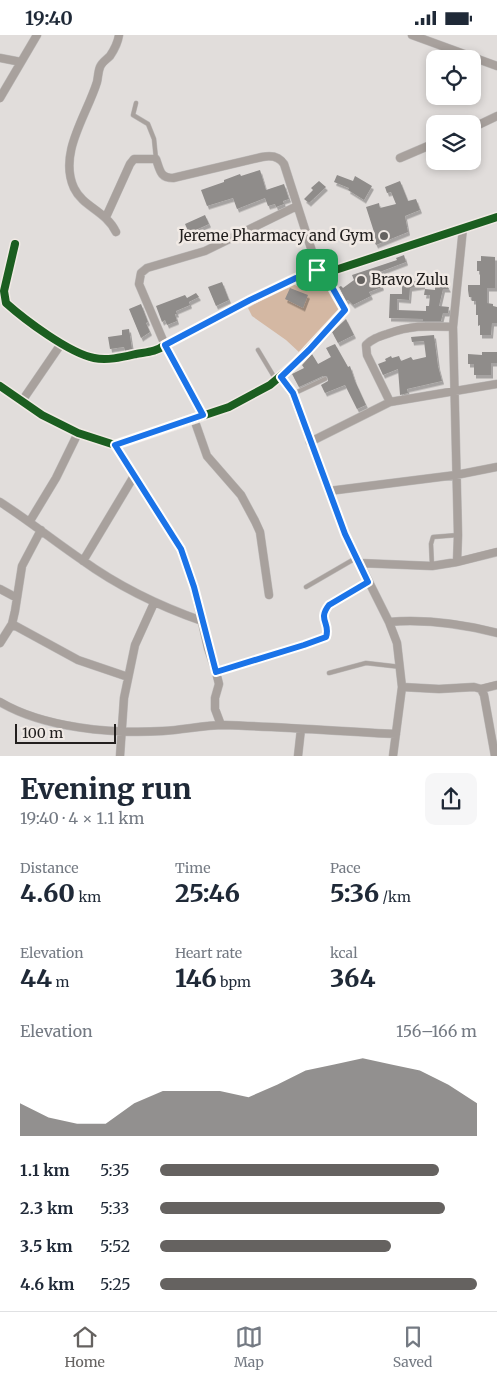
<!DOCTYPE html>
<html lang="en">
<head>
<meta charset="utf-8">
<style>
  body { margin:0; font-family:Merriweather,serif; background:#f6f6f7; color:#1f2937; height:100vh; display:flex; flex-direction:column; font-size:19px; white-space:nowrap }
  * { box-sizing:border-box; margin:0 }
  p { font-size:16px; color:#747a83 }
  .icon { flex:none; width:28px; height:28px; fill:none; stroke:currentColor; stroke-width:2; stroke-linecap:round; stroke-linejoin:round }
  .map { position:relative; height:721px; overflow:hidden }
  .details { display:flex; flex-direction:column; background:#fff; flex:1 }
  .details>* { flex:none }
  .buttons { position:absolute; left:426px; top:15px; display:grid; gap:10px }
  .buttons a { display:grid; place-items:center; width:55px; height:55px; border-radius:10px; background:#fff; box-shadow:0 2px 8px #0003; font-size:25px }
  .scale { position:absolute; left:15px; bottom:12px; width:101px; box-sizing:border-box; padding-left:5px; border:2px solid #221f1e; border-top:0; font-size:14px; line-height:18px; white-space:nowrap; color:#221f1e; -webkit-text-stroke:4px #f1eae5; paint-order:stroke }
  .pin { position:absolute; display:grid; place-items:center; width:42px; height:42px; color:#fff; margin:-21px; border-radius:10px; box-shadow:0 2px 8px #0006 }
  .round { display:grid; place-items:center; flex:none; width:52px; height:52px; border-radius:10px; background:#f6f6f7 }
  .summary { display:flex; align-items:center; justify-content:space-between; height:85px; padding:0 20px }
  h1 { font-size:28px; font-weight:800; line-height:38px }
  .figures { display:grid; grid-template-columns:repeat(3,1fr); gap:8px; height:85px; padding:5px 20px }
  .figures div { display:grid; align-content:center }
  .figures b { font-size:25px; font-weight:800 }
  .figures small { font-size:14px; font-weight:400 }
  .figures p { font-size:14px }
  .chart { height:140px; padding:10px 20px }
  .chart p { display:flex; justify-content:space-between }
  .chart svg { width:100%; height:90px; margin-top:5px; fill:#656260; opacity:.7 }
  ul { padding:0 20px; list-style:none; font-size:16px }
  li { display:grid; grid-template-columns:80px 60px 1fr; align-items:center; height:38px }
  li i { height:12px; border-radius:6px; background:#656260 }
  .status { display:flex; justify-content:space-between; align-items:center; height:35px; padding:0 25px; background:#fff; direction:ltr }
  .status svg { height:14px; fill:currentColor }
  .tabs { display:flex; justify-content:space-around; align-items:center; height:70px; border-top:1px solid #e0e1e3; background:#fff; font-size:14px; color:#747a83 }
  .tabs a { display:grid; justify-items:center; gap:2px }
  .tabs .active { color:#656260 }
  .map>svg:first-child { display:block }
  .forest { fill:#d4b8a3 }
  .building { fill:#8f8c8a; filter:url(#shadow) }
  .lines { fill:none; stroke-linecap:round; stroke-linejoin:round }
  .lane-casing { stroke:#bebbba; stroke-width:5 }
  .street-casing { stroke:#bebbba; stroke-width:9 }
  .lane { stroke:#a8a19d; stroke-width:4 }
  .street { stroke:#a8a19d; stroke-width:8 }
  .cycleway-casing { stroke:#f1eae5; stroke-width:11 }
  .cycleway { stroke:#1b5e20; stroke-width:8 }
  .route-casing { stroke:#fff; stroke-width:10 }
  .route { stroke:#1a73e8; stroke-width:6 }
  .poi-dot { fill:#656260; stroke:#f1eae5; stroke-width:2 }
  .labels { text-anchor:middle; stroke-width:5; stroke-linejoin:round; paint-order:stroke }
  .poi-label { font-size:15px; fill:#221f1e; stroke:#f1eae5; text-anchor:end }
</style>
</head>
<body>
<div class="status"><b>19:40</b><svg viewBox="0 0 49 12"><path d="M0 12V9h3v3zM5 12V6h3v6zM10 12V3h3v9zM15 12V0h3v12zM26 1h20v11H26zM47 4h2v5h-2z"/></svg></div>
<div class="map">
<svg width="497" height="721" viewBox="0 0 497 721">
  <defs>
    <filter id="shadow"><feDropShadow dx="2" dy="3.5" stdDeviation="0" flood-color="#0004"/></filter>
  </defs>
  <rect width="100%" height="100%" fill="#e1dddb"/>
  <!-- forest -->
  <path class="forest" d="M304 246 316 248 331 253 343 275 308 313 300 318 286 305 252 281 248 273 286 251 291 249 301 252Z"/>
  <!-- building -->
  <path class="building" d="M260 135 266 155 284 149 289 164 283 166 284 169 276 172 275 169 268 171 265 163 237 174 233 163 207 171 201 155 224 147V145L240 139 241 141Z
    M337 140 353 146 355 141 372 151 364 165 348 155 349 153 334 147Z
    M319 146 326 152 309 168 304 164 313 155 311 153Z
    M400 146 408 166 416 164 420 175 405 181 408 197 376 210 372 201 375 200 366 172 379 168 380 173 396 169 391 157 387 158 385 152Z
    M205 180 209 189 189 198 185 189Z
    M404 220 406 227 377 238 382 252 369 257 371 261 353 270 348 265 346 266 339 252 341 251 343 253 354 245 352 240 397 225 396 223Z
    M481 221 495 222V253H487V268L493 269V271L497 272V288H492L491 300H480V290L478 291V280H476V266H472V262H469L468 255V250H480V236H477V226H481Z
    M402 246H423V251L410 253 409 265 397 264V275L426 276V271H429L430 260H424L425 254 435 255V246H444L449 254H443L439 271 449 272 448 278H443L441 286H423V284L389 283 390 259H402Z
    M222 247 229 265 216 271 208 252Z
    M290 253 308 260 303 273 285 264Z
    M196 258 199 262 189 267 190 270 176 276 177 279H175L177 286 167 290 165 285 162 287 156 271 185 260 187 263Z
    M141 269 148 287 146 288 150 297 141 303 129 274Z
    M346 284 354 300 338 308 332 297Z
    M129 294 132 314 125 316 124 312 110 314 108 302 122 300V295Z
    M434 300 438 331 442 346 407 354 408 358 400 360 398 334 383 340 378 329 386 326 385 324 391 321 392 323 399 321 401 326 411 322 413 325 426 322 424 306 412 307 411 302Z
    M335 309 348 332 350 331 355 346 366 370 357 374 345 350 325 358 321 350 328 346 327 341H323L299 352 292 339 304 333 302 330 312 319 318 329 331 322 326 313Z
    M482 317H497V328H491V340H474V329H468V319L482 320Z"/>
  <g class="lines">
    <!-- lane casing -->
    <g class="lane-casing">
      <path id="lane" d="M136 68 133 80 148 89 154 104 156 124
        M258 315 276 345
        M293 359 325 344
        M432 531 431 509 433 502 458 500
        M306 552 356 523
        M327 595 323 581 329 569 368 547
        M329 638 366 628 401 632"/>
    </g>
    <!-- street casing -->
    <g class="street-casing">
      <path id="street" d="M412 0 497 31
        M0 23 21 27
        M0 63 37 0
        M472 93 497 81
        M400 123 435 108
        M106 182 130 129 134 124H156C160 135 160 143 173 143L262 122C271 120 279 121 284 129L319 238
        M116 197C106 176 83 172 74 153 58 118 87 80 97 47 98 43 98 37 100 32 102 27 106 25 110 21 114 15 118 7 119 0
        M15 209 4 256 6 268C25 285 69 318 94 323 107 326 123 322 136 319 147 317 156 317 165 310L250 265 296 243 311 239 317 235
        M281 342 293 359 345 499 389 587 397 608 402 652 393 721
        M0 351 42 380 78 398 115 410 229 372 270 350 296 328 345 275 328 245 320 240 497 182
        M22 366 61 309
        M390 367 367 320 366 310C372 304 378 302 387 299 412 290 426 291 453 292
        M203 380 165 310 139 249 141 238 147 233 205 216 297 171
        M194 384 207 421 241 460 255 486 260 497 269 560
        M310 407 390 367 497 349
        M115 410 181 514 194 552 208 613 216 637 219 649 215 663V674L221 690
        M329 456 456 440 497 432
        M0 467C28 485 54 506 82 525 118 551 159 571 202 586
        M30 486 56 443 78 398
        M83 526 134 441
        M457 527 458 500 453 292 463 193
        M359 528 432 531 457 527 497 517
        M0 554 17 563
        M389 587C425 584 462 589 497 598
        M12 589 78 625 128 642
        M0 608 12 589 15 576 22 531 41 495
        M216 637 304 610 326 602 327 595
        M402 652 439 654 474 652 481 654 484 660 495 721
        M481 654 497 650
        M0 667C44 693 112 699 163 696 183 695 204 690 224 690 281 692 338 696 396 699
        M120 721 124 663 135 610 154 568
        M298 721 301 694"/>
    </g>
    <!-- lane -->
    <use href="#lane" class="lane"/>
    <!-- street -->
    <use href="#street" class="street"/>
    <!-- cycleway casing -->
    <g class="cycleway-casing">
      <path id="cycleway" d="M15 209 4 256 6 268C25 285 69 318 94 323 107 326 123 322 136 319 147 317 156 317 165 310L250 265 296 243 311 239 317 235
        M0 351 42 380 78 398 115 410 229 372 270 350 296 328 345 275 328 245 320 240 497 182"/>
    </g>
    <!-- cycleway -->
    <use href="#cycleway" class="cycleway"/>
  </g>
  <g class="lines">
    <!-- route casing -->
    <g class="route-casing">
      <path id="route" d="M317 235 320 240 328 245 345 275 309 315 281 342 293 358 345 499 368 547 329 570C317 585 331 588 326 602L304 610 216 637 194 552 181 514 115 410 203 380 165 310 250 265 296 243Z"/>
    </g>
    <!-- route -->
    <use href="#route" class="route"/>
  </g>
  <!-- markers -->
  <g class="poi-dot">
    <circle cx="384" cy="201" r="5"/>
    <circle cx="361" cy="245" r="5"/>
  </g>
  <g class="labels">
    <!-- poi labels -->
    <g class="poi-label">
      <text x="374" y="206">Jereme Pharmacy and Gym</text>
      <text x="371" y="250" text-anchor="start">Bravo Zulu</text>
    </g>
  </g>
</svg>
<div class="buttons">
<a><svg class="icon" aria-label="locate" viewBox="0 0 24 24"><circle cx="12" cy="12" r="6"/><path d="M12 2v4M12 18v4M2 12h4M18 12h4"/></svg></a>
<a><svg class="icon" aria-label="layers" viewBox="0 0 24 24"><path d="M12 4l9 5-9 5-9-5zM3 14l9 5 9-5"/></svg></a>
</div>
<div class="scale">100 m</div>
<div class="pin" style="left:317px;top:235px;background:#1e9e55"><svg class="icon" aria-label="arrive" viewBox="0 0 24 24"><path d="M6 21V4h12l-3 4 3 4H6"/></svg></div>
</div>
<section class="details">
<div class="summary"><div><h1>Evening run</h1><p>19:40 · 4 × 1.1 km</p></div><a class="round"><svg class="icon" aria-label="share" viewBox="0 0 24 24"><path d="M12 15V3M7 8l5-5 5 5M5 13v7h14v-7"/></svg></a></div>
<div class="figures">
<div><p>Distance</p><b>4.60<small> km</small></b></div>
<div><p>Time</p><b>25:46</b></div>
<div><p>Pace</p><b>5:36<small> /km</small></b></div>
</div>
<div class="figures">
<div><p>Elevation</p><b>44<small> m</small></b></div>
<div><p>Heart rate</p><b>146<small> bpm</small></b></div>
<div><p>kcal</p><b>364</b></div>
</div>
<div class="chart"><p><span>Elevation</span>156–166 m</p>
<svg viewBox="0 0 160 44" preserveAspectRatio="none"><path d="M0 44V28L10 35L20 38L30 38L40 28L50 22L60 22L70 22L80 25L90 19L100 12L110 9L120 6L130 9L140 12L150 19L160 28V44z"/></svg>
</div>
<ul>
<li><b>1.1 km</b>5:35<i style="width:88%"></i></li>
<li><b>2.3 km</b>5:33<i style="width:90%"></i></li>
<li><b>3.5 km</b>5:52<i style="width:73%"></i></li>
<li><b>4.6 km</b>5:25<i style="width:100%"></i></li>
</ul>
</section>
<nav class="tabs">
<a class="active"><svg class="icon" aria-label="home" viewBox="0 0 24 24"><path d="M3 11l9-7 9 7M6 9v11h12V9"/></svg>Home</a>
<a><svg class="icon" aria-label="map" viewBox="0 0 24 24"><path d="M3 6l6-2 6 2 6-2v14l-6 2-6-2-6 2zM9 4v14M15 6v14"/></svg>Map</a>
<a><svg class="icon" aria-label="saved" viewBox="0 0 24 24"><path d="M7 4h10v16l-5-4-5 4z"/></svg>Saved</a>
</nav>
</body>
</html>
